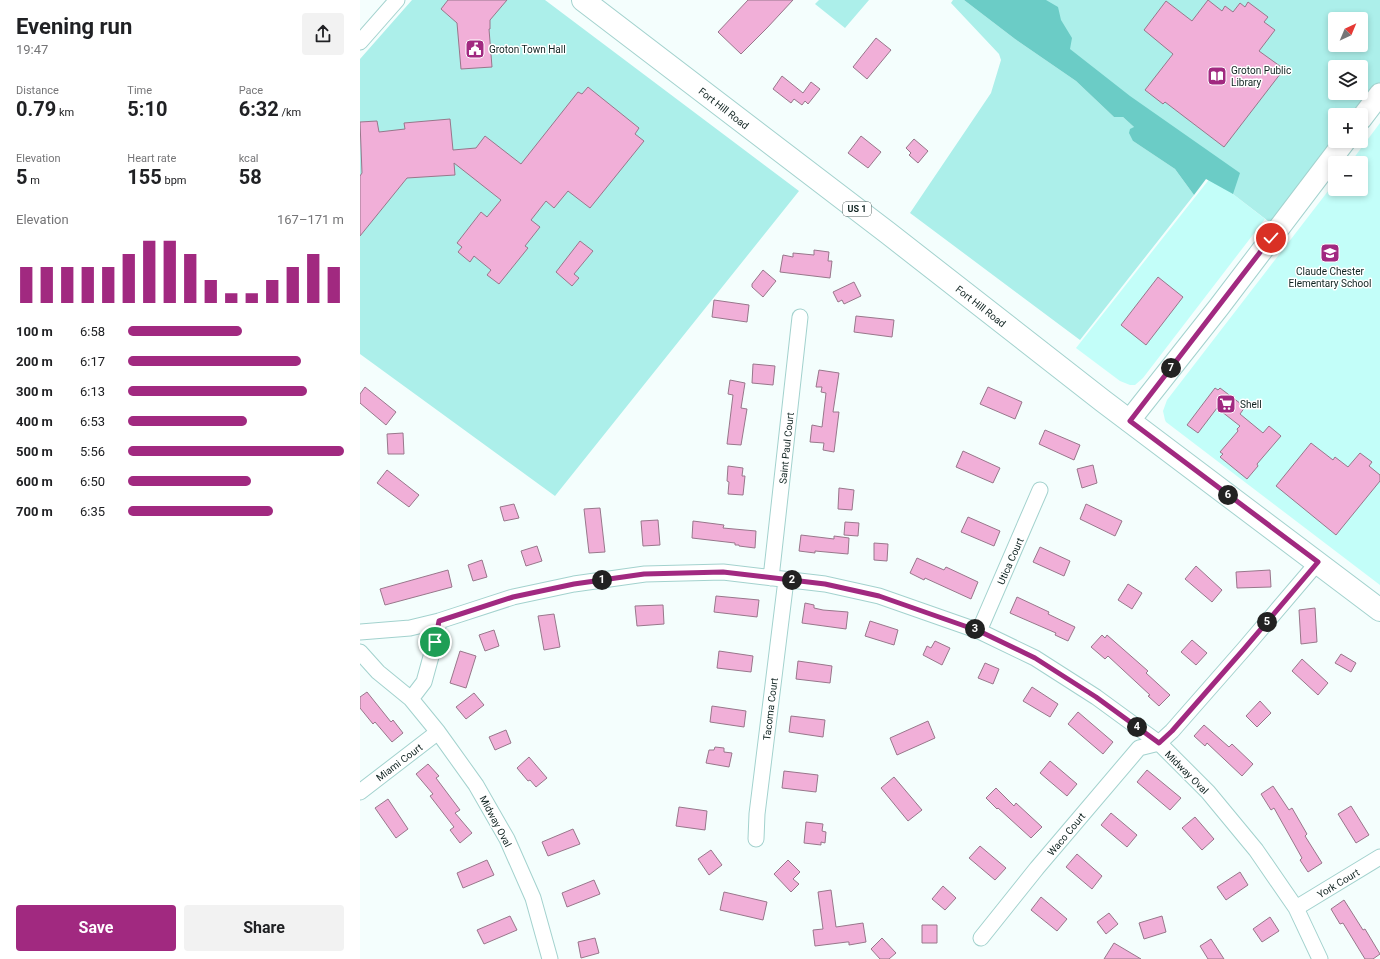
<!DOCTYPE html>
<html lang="en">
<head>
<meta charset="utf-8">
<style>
  body { margin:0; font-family:Roboto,sans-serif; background:#f2f2f2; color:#202124; height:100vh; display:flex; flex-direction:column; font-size:15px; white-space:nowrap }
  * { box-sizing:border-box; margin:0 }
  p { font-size:13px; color:#757577 }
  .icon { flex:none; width:22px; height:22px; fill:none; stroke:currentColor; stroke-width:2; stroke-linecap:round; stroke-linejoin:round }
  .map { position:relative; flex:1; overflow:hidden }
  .drawer { display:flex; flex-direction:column; background:#fff; width:360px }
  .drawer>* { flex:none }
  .needle { width:26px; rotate:44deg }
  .controls { position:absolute; left:968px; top:12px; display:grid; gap:8px }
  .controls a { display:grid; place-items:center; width:40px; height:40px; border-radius:4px; background:#fff; box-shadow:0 2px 6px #0003; font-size:20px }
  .pin { position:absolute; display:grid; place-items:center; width:34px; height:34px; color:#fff; margin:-17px; border:2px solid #fff; border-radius:50%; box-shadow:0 1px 4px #0007 }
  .km { position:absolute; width:20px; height:20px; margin:-10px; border-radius:50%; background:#222; color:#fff; font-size:11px; line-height:20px; text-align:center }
  .round { display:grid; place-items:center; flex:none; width:42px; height:42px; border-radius:4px; background:#f2f2f2 }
  .summary { display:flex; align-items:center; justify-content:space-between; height:68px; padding:0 16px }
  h1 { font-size:22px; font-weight:700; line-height:30px }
  .stats { display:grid; grid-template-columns:repeat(3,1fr); gap:6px; height:68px; padding:4px 16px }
  .stats div { display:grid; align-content:center }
  .stats b { font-size:20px; font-weight:700 }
  .stats small { font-size:11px; font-weight:400 }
  .stats p { font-size:11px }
  .chart { height:112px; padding:8px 16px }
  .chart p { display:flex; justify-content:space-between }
  .chart svg { width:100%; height:72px; margin-top:4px; stroke:#a12980; stroke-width:6 }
  .action { display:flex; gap:8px; margin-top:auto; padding:8px 16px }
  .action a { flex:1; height:46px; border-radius:4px; background:#a12980; color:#fff; font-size:16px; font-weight:700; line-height:46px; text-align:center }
  .action a+a { background:#f2f2f2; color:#202124 }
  ul { padding:0 16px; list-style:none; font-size:13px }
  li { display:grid; grid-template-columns:64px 48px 1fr; align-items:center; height:30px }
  li i { height:10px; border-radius:5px; background:#a12980 }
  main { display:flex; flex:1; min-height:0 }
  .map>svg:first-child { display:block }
  .built { fill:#c3fef9 }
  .green { fill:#acefea; fill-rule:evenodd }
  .forest { fill:#6bccc6 }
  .building { fill:#f1afd8; stroke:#98778b }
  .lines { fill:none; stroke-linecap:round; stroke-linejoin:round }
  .street-casing { stroke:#a3d2ce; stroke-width:17 }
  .secondary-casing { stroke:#a3d2ce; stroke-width:23 }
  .primary-casing { stroke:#a3d2ce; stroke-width:24 }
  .street { stroke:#fff; stroke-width:15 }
  .secondary { stroke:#fff; stroke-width:21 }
  .primary { stroke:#fff; stroke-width:22 }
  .route-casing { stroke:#fff; stroke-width:8 }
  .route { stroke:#a12980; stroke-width:5 }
  .labels { text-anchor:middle; stroke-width:3; stroke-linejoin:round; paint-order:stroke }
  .shield { fill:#fff; stroke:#586564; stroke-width:1 }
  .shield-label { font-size:9px; font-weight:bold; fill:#102321 }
  .poi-label { font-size:10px; fill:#102321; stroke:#fff; text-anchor:start }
  .street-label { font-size:10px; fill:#102321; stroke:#fff }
</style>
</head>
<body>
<main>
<section class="drawer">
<div class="summary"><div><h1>Evening run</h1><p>19:47</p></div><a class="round"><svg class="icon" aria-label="share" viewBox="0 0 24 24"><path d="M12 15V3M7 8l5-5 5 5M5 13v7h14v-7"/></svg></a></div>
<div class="stats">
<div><p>Distance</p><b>0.79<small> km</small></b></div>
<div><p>Time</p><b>5:10</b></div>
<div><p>Pace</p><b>6:32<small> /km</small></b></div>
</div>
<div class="stats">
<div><p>Elevation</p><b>5<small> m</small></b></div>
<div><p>Heart rate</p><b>155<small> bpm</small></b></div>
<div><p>kcal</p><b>58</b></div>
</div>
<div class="chart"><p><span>Elevation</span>167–171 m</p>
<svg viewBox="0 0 160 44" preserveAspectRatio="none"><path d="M5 44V22M15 44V22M25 44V22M35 44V22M45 44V22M55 44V14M65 44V6M75 44V6M85 44V14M95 44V30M105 44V38M115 44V38M125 44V30M135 44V22M145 44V14M155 44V22"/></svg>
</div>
<ul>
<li><b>100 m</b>6:58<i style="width:53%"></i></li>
<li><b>200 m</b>6:17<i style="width:80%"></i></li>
<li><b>300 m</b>6:13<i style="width:83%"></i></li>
<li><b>400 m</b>6:53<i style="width:55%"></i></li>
<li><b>500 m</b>5:56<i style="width:100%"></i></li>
<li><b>600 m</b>6:50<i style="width:57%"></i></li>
<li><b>700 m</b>6:35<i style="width:67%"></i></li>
</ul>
<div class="action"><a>Save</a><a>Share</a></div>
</section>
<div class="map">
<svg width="1020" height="959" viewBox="0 0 1020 959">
  <rect width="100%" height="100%" fill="#f4fefd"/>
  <!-- built -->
  <path class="built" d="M1020 123V585L806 422 805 420 803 411 807 400 975 182V189H1001V163H990Z
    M851 177 905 219 783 378 775 385H770L760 381 716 348Z"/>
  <!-- green -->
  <path class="green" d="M52 0H185L439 191 195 496 0 354V59Z
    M459 0H509L485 28 455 4Z
    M593 0H604L655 39 716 81 754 117H763L774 127 773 141 815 169 834 195 720 340 550 213 631 93 641 60 639 54 591 3Z
    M621 0H1020V95L1001 115H975V141L910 223 906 225 908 221ZM975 19H1001V45H975ZM975 67H1001V93H975Z"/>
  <!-- forest -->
  <path class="forest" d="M604 0H686L698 7 701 20 712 38 710 49 770 96 880 173 873 194 846 179 834 195 815 169 773 141 769 133 770 129 774 127 763 117H754L716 81 655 39Z"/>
  <!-- building -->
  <path class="building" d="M88 0H147L130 20V29H129L132 67 101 69 97 23 81 9Z
    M388 0H433L407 28 381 54 358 32Z
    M848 0 862 11 865 6 873 12 880 3 885 7 888 2 908 17 904 22 915 30 899 51 924 69 864 147 805 102 803 104 785 90 813 54 784 30 806 1 832 21Z
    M516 38 531 50 507 79 493 67Z
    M422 76 443 93 451 82 460 89 448 104 445 101 442 105 434 99 431 103 413 89Z
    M228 87 279 128 275 134 284 141 230 208 208 191 194 208 186 201 171 220 180 227 165 246 168 248 139 284 127 275 131 270 114 256 110 262 98 252 102 247 97 243 121 212 127 217 141 200 94 163 95 175 47 178 0 236V176L2 173 0 122 17 121 19 132 45 129 44 123 90 119 93 150 116 148 125 136 161 164 218 92 222 94Z
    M501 136 521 152 508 168 488 153Z
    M554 139 568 151 558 163 549 155 551 153 546 148Z
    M220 241 233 251 214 274 219 278 212 286 196 272Z
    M454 250 469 252 468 261H472L470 278 420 272 423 255 433 257V253L454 255Z
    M403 270 416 281 403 297 392 287V284Z
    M798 277 823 297 786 345 761 325Z
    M494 282 501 296 484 304 482 300 478 302 473 292Z
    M354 300 389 305 387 322 352 317Z
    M496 316 534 320 532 337 494 332Z
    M393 364 415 366 413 385 392 383Z
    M459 370 479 373 473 412H479L474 452 463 450 464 443 450 442 452 425 462 427 466 393 461 392 462 387H456Z
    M370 380 385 383 381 408 387 409 381 445 367 444 373 395 368 394Z
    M5 387 36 412 26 425 0 403V394Z
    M628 387 662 402 655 419 620 404Z
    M855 388 858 390 860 388 885 407 880 414 903 433 909 426 921 436 897 464 898 466 887 479 860 457 863 454 860 452 878 431 877 429 880 426 857 408 838 433 827 425Z
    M685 430 720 445 714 460 679 444Z
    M43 433 44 454H28L27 434Z
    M951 443 973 460 975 457 988 467 1000 453 1012 462 1009 466 1020 475V481L976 535 916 486Z
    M603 451 640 468 633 483 596 467Z
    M733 465 737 483 722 488 717 469Z
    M368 466 383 468 382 476H385L383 495 368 494 369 482 367 481Z
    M27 470 59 495 49 507 17 483Z
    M479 488 494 490 492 510 478 509Z
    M154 504 159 518 144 521 140 507Z
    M726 504 762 521 755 536 720 519Z
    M240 508 245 552 229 553 224 509Z
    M608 517 640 531 634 546 601 532Z
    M298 520 300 545 283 546 281 521Z
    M333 521 364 525 363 528 396 531 395 548 379 546V545H375V543L332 538Z
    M485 522 499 523 498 536 484 535Z
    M441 535 474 539V536L489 538 488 554 455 551V553L439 551Z
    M514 543 528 544 527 561 514 560Z
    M177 546 182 561 166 566 161 551Z
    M680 547 710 561 704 576 673 562Z
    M557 558 584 570 586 567 618 582 611 599 565 578 564 580 550 573Z
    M122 560 127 577 113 581 108 565Z
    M836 566 862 590 852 602 825 579Z
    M88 570 92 587 25 605 20 589Z
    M910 570 911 587 877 588 876 572Z
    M768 584 782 593 772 609 758 600Z
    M356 596 399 600 397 617 354 612Z
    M657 597 689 612 688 614 715 627 708 641 695 635 696 633 650 613Z
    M445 603 454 605V608L463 610 488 612 486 629 442 623Z
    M303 605 304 624 277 626 275 606Z
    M955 608 957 642 941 644 939 610Z
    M194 614 200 647 184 650 178 616Z
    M510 621 538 630 534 645 505 636Z
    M134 630 139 646 125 651 119 635Z
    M742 635 745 638 747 635 788 671 786 673 810 695 799 706 788 696 790 695 748 656 745 659 731 647Z
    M832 640 847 653 836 665 821 652Z
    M575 641 590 648 582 665 563 655 567 646 571 648Z
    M100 651 116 656 106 688 90 683Z
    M359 651 393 656 391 672 357 668Z
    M981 654 996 663 991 672 975 663Z
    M942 659 968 683 958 695 932 671Z
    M438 661 472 666 470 683 436 679Z
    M625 663 639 669 633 684 618 678Z
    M672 687 698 704 690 717 663 701Z
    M7 692 31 722 33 720 43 733 32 742 15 722 13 724 0 708V697Z
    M114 693 124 705 106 719 96 707Z
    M900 701 911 713 897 727 886 716Z
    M352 706 386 711 384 727 350 722Z
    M718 712 753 742 743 754 708 724Z
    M431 716 465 720 463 737 429 732Z
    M568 721 575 738 537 755 530 738Z
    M844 725 869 747 872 744 893 764 882 776 847 743 845 746 834 736Z
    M146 730 151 743 135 750 129 737Z
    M355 747 364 748V752L372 753 369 767 346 763 349 750H354Z
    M169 757 187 778 176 787 170 780 168 781 157 768Z
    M690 761 717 784 707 796 680 773Z
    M68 764 79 776 76 778 100 810 95 813 112 833 100 843 90 830 94 827 70 796 73 794 56 774Z
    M787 770 821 798 810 810 777 782Z
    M424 771 458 775 456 792 422 788Z
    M534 777 562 810 548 821 521 788Z
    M913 786 929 810 932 808 947 834 945 836 962 863 948 872 940 860 942 858 914 808 911 810 901 794Z
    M636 788 654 806 656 803 682 827 671 838 638 808 637 809 626 798Z
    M28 799 48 829 36 838 15 808Z
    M991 806 1009 835 996 843 978 814Z
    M319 807 347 811 345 830 316 826Z
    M751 813 777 835 767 847 741 825Z
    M835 817 854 839 842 850 822 828Z
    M446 822 463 824 462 831 466 832 465 843 461 842V845L444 843Z
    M213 829 220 844 188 856 182 842Z
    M620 846 646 868 635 880 609 858Z
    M351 850 362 865 349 875 338 859Z
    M717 854 742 876 732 889 706 867Z
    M127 860 134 875 103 888 97 873Z
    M428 860 440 872 433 879 439 884 431 892 414 874Z
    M880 872 888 885 866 900 857 887Z
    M234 880 240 894 207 907 202 893Z
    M583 886 596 898 585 910 572 899Z
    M471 890 476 927 503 923 506 942 489 945V942H487L455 946 453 930 463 929 458 892Z
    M364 892 407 902 403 920 360 910Z
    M681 897 707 919 697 931 671 910Z
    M984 900 1003 930 1005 929 1020 954 1013 959H1005L983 923 980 924 971 909Z
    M749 913 758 924 746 934 737 922Z
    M150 916 157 930 124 944 117 930Z
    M802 916 806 932 784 939 779 923Z
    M910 917 919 931 902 942 893 929Z
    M562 925H577V943H562Z
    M235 938 239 953 221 958 218 942Z
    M522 938 536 953 529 959H520L511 949Z
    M851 939 864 959H848L840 946Z
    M754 943 781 959H744Z"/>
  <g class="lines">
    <!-- street casing -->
    <g class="street-casing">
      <path id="street" d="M0 42 37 0
        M411 578 440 317
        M619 631 680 490
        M0 632 50 628 79 621 153 597 214 584 285 574 363 572 465 584 519 596 619 631 675 658 736 697 799 743 848 792 896 850 936 908 960 959
        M0 652 18 672 51 699 78 732 116 785 147 839 173 898 190 959
        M51 699 64 682 75 642 79 621
        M0 792 78 732
        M396 839 397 814 426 580
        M936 908 1020 857
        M621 938 677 868 779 748 799 743 812 731 884 649 958 562"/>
    </g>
    <!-- secondary casing -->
    <g class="secondary-casing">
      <path id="secondary" d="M1001 119 1020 94
        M769 421 859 307 985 141"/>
    </g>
    <!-- primary casing -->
    <g class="primary-casing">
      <path id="primary" d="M223 0 528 233 743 401 1020 610"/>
    </g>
    <!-- street -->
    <use href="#street" class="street"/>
    <!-- secondary -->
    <use href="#secondary" class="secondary"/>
    <!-- primary -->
    <use href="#primary" class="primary"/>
  </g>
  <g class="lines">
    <!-- route casing -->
    <g class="route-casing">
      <path id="route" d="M75 642 79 621 153 597 214 584 284 574 363 572 465 584 519 596 619 631 675 658 736 697 799 743 812 731 884 649 958 562 770 421 911 238"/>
    </g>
    <!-- route -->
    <use href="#route" class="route"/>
  </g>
  <!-- icons -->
  <defs>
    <g id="civic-square" transform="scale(1)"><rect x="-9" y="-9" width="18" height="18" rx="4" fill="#a12980" stroke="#fff"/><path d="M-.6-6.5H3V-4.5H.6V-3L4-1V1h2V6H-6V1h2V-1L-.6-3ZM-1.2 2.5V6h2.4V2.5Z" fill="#fff"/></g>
    <g id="library-square" transform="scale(1)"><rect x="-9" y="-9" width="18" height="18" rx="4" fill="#a12980" stroke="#fff"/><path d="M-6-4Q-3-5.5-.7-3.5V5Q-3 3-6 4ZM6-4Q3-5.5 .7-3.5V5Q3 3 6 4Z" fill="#fff"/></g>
    <g id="school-square" transform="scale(1)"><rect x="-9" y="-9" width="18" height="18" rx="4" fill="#a12980" stroke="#fff"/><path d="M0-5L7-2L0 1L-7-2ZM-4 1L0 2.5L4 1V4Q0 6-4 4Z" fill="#fff"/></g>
    <g id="supermarket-square" transform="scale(1)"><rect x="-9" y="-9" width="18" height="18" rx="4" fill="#a12980" stroke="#fff"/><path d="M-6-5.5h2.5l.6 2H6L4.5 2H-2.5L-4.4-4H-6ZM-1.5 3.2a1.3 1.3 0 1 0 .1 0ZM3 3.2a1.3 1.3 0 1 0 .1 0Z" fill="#fff"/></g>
  </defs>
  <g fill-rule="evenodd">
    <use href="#civic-square" x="115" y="49"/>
    <use href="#library-square" x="857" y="76"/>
    <use href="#school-square" x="970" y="253"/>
    <use href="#supermarket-square" x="866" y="404"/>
  </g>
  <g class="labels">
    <!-- shield labels -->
    <rect class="shield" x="483" y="202" width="28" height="14" rx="3"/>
    <g class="shield-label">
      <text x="497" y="212">US 1</text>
    </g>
    <!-- poi labels -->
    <g class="poi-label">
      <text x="129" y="53">Groton Town Hall</text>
      <text x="871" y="74">Groton Public<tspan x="871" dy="12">Library</tspan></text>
      <text x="970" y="275" text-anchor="middle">Claude Chester<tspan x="970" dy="12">Elementary School</tspan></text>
      <text x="880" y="408">Shell</text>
    </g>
    <!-- street labels -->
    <g class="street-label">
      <text transform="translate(364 108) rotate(38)" y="4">Fort Hill Road</text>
      <text transform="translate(621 306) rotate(38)" y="4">Fort Hill Road</text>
      <text transform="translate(426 448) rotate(-84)" y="4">Saint Paul Court</text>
      <text transform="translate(650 561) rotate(-66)" y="4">Utica Court</text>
      <text transform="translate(410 709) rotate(-83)" y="4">Tacoma Court</text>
      <text transform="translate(39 762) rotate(-37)" y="4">Miami Court</text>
      <text transform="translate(827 772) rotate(45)" y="4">Midway Oval</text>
      <text transform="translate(136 821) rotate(62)" y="4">Midway Oval</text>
      <text transform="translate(706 834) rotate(-50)" y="4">Waco Court</text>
      <text transform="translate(978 883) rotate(-31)" y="4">York Court</text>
    </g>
  </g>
</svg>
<div class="controls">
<a><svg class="needle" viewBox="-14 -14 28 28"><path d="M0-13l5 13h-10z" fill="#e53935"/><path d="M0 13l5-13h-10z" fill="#757577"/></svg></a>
<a><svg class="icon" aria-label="layers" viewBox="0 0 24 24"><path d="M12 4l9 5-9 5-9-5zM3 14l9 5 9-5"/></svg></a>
<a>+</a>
<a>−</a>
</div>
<div class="pin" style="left:75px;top:642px;background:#1e9e55"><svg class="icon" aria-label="arrive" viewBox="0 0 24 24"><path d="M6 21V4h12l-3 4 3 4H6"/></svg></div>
<div class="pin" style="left:911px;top:238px;background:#d93025"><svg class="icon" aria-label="check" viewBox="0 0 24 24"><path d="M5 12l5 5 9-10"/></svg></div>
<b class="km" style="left:242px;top:580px">1</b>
<b class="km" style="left:432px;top:580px">2</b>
<b class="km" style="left:615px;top:629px">3</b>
<b class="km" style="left:777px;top:727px">4</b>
<b class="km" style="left:907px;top:622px">5</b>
<b class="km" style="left:868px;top:495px">6</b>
<b class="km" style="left:811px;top:368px">7</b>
</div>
</main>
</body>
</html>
